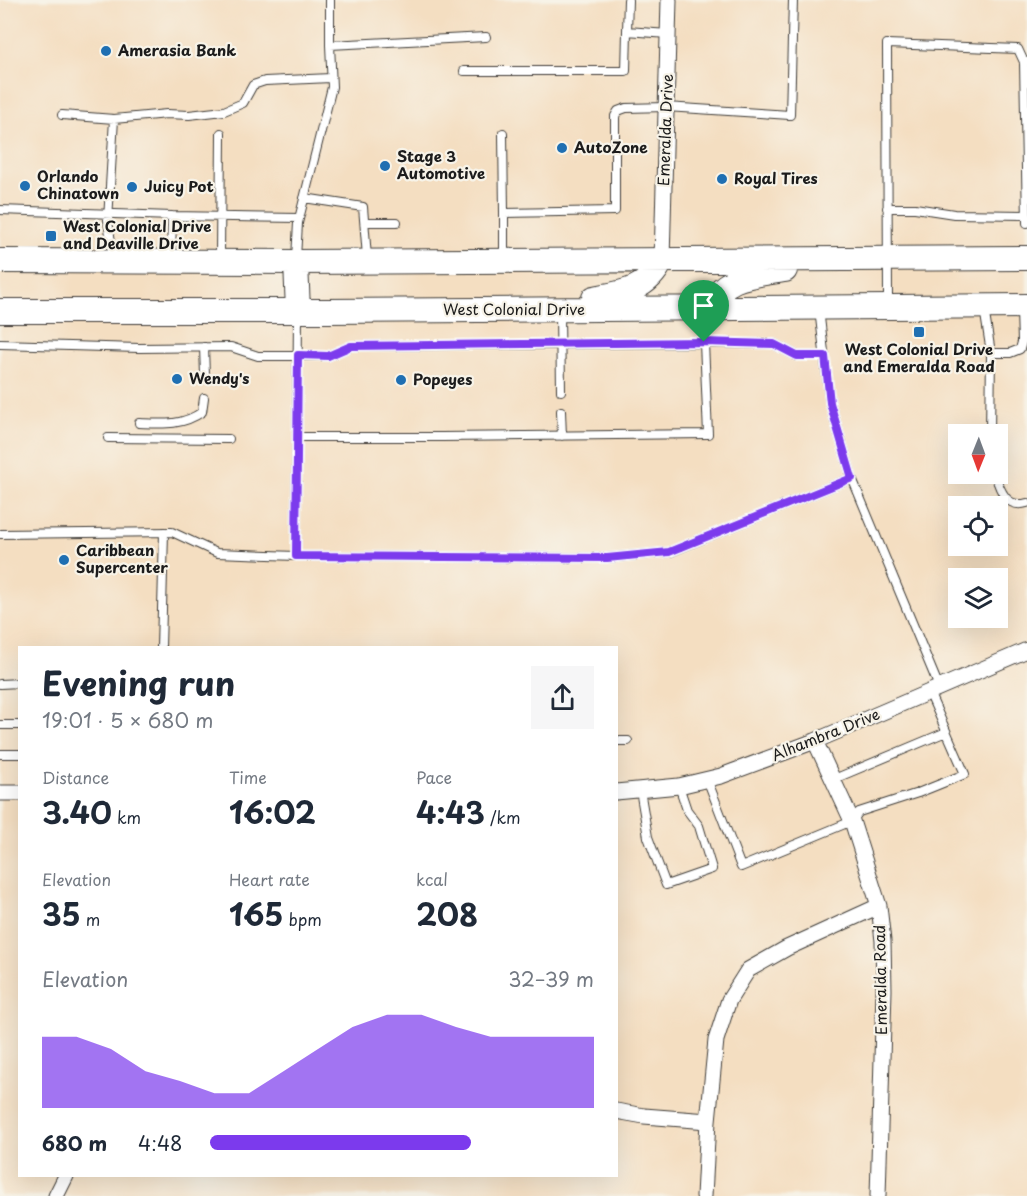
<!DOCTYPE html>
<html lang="en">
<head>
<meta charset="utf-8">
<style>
  body { margin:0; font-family:"Playpen Sans",sans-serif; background:#f6f6f7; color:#1f2937; height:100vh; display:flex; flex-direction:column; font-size:22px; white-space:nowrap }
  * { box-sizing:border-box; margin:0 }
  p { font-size:20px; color:#747a83 }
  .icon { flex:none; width:33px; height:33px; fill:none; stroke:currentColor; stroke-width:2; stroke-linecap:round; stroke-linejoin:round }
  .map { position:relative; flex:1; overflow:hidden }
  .side { position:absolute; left:18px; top:646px; width:600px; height:531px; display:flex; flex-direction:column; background:#fff; border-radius:0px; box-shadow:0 6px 24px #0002 }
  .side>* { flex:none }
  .needle { width:39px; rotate:181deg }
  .tools { position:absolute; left:948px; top:424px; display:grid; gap:12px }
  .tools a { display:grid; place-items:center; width:60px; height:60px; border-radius:0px; background:#fff; box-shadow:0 6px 24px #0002; font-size:30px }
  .pin { position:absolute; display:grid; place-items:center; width:51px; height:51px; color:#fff; margin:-62px -26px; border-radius:50% 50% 50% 0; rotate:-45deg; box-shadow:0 0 6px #0007 }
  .pin .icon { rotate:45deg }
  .round { display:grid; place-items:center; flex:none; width:63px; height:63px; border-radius:0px; background:#f6f6f7 }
  .head { display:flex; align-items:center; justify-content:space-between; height:102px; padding:0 24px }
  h1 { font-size:33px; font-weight:700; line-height:45px }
  .figures { display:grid; grid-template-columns:repeat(3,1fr); gap:9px; height:102px; padding:6px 24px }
  .figures div { display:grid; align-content:center }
  .figures b { font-size:30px; font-weight:700 }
  .figures small { font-size:16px; font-weight:400 }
  .figures p { font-size:16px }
  .chart { height:168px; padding:12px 24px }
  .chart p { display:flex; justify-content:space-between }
  .chart svg { width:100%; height:108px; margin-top:6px; fill:#7c3aed; opacity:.7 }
  ul { padding:0 24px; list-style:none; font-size:20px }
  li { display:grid; grid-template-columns:96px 72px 1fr; align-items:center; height:45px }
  li i { height:15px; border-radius:8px; background:#7c3aed }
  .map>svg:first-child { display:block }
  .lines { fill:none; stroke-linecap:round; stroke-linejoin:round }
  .service-casing { stroke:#3c3935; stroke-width:10 }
  .minor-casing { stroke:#3c3935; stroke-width:17 }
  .trunk-casing { stroke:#3c3935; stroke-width:26 }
  .service { stroke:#fff; stroke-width:8 }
  .minor { stroke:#fff; stroke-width:15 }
  .trunk { stroke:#fff; stroke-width:24 }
  .route-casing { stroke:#fff; stroke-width:12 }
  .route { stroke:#7c3aed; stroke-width:8 }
  .poi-dot { fill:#1f6fb2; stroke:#f7f3e8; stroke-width:2 }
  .labels { text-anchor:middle; stroke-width:4.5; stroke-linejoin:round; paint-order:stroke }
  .poi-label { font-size:15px; font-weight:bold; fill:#1c1c1c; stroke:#f7f3e8; text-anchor:start }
  .street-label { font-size:15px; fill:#1c1c1c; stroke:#f7f3e8 }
</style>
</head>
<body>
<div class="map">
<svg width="1027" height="1196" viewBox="0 0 1027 1196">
  <rect width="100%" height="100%" fill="#f7f3e8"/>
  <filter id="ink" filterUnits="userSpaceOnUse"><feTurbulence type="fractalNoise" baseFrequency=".0167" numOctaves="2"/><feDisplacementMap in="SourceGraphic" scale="12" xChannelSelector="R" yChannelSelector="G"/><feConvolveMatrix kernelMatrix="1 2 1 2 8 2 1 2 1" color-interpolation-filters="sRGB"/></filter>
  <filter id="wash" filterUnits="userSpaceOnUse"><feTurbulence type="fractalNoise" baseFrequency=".008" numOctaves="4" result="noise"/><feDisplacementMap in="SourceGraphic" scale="24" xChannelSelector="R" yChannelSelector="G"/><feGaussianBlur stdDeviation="1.35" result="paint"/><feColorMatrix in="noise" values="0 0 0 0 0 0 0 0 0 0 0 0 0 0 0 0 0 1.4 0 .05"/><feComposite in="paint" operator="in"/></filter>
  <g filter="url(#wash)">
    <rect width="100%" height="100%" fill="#f4dec1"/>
  </g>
  <g filter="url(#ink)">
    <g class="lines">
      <!-- service casing -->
      <g class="service-casing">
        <path id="service" d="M627 31 628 0
          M330 45V0
          M1024 62 1027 223
          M464 71H626L627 31 668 34
          M62 115 114 119 167 114 189 115 224 111 243 103 253 85 265 81 331 78
          M503 133 504 213 615 211V116L618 111 626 108 666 107 790 115 793 0
          M304 198 363 207 367 257
          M887 208H915L954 214 1027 215
          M0 210 172 216
          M365 222H397
          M220 257 221 133
          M113 258 108 220 114 119
          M171 258 172 216 299 218
          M296 258 298 223 332 87 330 45 486 37
          M504 259V213
          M888 303 887 44 1018 49 1024 62H1027
          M984 308 991 353H1010L1020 349 1022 342 1021 310
          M819 309 830 403 852 478
          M560 312 561 391
          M0 344 139 348 231 347 258 356H328L351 346 704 343 774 344 797 356H825
          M204 347 205 375
          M561 411 562 436
          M139 423C162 424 182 426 202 412L204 398
          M990 435 991 353
          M297 437H441L708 434 704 343 708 312
          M108 438 229 439
          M995 474C1000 491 1007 509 1027 503
          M0 534 172 532 217 553 296 556 607 558 670 552 852 478 939 687
          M296 556 298 313
          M161 648 164 532
          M0 684 20 683
          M0 725H20
          M616 741H628
          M0 754H20
          M707 779 741 867 852 821 859 812 918 793 965 774 929 692
          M834 779 946 732
          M640 790 648 837 666 885 712 869 699 826 687 810 679 786"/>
      </g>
      <!-- minor casing -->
      <g class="minor-casing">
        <path id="minor" d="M662 260 669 0
          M815 741 852 821 879 906 883 941 884 990 878 1196
          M616 792 679 786 721 776 815 741 1027 650
          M0 793H20
          M616 1111 644 1116 708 1121
          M56 1196 66 1176
          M704 1196 708 1121 716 1040 729 1000 748 970 787 948 879 906"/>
      </g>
      <!-- trunk casing -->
      <g class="trunk-casing">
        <path id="trunk" d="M0 261 296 262 1027 258
          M296 262 298 311
          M594 298C623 293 648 290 662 260
          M708 309C722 275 753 275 785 270
          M0 311H325L1027 306"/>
      </g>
      <!-- service -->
      <use href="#service" class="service"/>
      <!-- minor -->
      <use href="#minor" class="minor"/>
      <!-- trunk -->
      <use href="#trunk" class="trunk"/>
    </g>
  </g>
  <g class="lines" filter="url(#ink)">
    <!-- route casing -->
    <g class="route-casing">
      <path id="route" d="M704 342 774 344 797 356H825L830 403 852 478 669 552 607 558 296 556 298 355 328 356 351 346Z"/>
    </g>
    <!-- route -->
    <use href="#route" class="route"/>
  </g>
  <!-- markers -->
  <g class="poi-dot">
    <circle cx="106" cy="51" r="6"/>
    <circle cx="562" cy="148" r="6"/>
    <circle cx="385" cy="166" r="6"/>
    <circle cx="722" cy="179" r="6"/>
    <circle cx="25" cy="186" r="6"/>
    <circle cx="132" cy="187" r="6"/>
    <rect x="45" y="230" width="12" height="12" rx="3"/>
    <rect x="913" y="326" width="12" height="12" rx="3"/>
    <circle cx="177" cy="379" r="6"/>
    <circle cx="401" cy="380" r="6"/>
    <circle cx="64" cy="560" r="6"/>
  </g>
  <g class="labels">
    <!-- poi labels -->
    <g class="poi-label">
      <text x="118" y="56">Amerasia Bank</text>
      <text x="574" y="153">AutoZone</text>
      <text x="397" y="162">Stage 3<tspan x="397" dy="17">Automotive</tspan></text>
      <text x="37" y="182">Orlando<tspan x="37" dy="17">Chinatown</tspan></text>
      <text x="734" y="184">Royal Tires</text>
      <text x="144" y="192">Juicy Pot</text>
      <text x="63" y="232">West Colonial Drive<tspan x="63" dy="17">and Deaville Drive</tspan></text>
      <text x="919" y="355" text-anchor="middle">West Colonial Drive<tspan x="919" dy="17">and Emeralda Road</tspan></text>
      <text x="189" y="384">Wendy's</text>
      <text x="413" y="385">Popeyes</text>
      <text x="76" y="556">Caribbean<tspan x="76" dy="17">Supercenter</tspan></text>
    </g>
    <!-- street labels -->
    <g class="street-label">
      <text transform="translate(666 130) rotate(-88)" y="5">Emeralda Drive</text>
      <text x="514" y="315">West Colonial Drive</text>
      <text transform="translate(826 735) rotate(-22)" y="5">Alhambra Drive</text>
      <text transform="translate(881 980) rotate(-91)" y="5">Emeralda Road</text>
    </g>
  </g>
</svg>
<div class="tools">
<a><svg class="needle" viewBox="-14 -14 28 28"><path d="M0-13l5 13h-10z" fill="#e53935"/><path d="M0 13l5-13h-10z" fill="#747a83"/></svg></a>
<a><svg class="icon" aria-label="locate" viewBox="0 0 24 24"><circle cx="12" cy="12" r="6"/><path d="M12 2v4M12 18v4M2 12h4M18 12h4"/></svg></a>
<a><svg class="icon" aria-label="layers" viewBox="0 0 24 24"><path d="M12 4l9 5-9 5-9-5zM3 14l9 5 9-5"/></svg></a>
</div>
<div class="pin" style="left:704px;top:342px;background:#1e9e55"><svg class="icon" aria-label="arrive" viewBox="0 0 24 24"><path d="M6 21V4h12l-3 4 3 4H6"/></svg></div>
<section class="side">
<div class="head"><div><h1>Evening run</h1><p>19:01 · 5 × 680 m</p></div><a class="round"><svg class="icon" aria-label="share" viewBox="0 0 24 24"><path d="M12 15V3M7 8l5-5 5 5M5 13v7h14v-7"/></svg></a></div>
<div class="figures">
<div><p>Distance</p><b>3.40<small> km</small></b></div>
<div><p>Time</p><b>16:02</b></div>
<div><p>Pace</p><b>4:43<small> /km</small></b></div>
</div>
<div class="figures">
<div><p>Elevation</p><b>35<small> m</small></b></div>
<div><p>Heart rate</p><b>165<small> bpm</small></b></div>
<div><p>kcal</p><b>208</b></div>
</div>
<div class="chart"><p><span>Elevation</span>32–39 m</p>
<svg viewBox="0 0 160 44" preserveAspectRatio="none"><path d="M0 44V15L10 15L20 20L30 29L40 33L50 38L60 38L70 29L80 20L90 11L100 6L110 6L120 11L130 15L140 15L150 15L160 15V44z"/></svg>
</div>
<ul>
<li><b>680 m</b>4:48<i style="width:68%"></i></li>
</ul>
</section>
</div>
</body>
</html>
